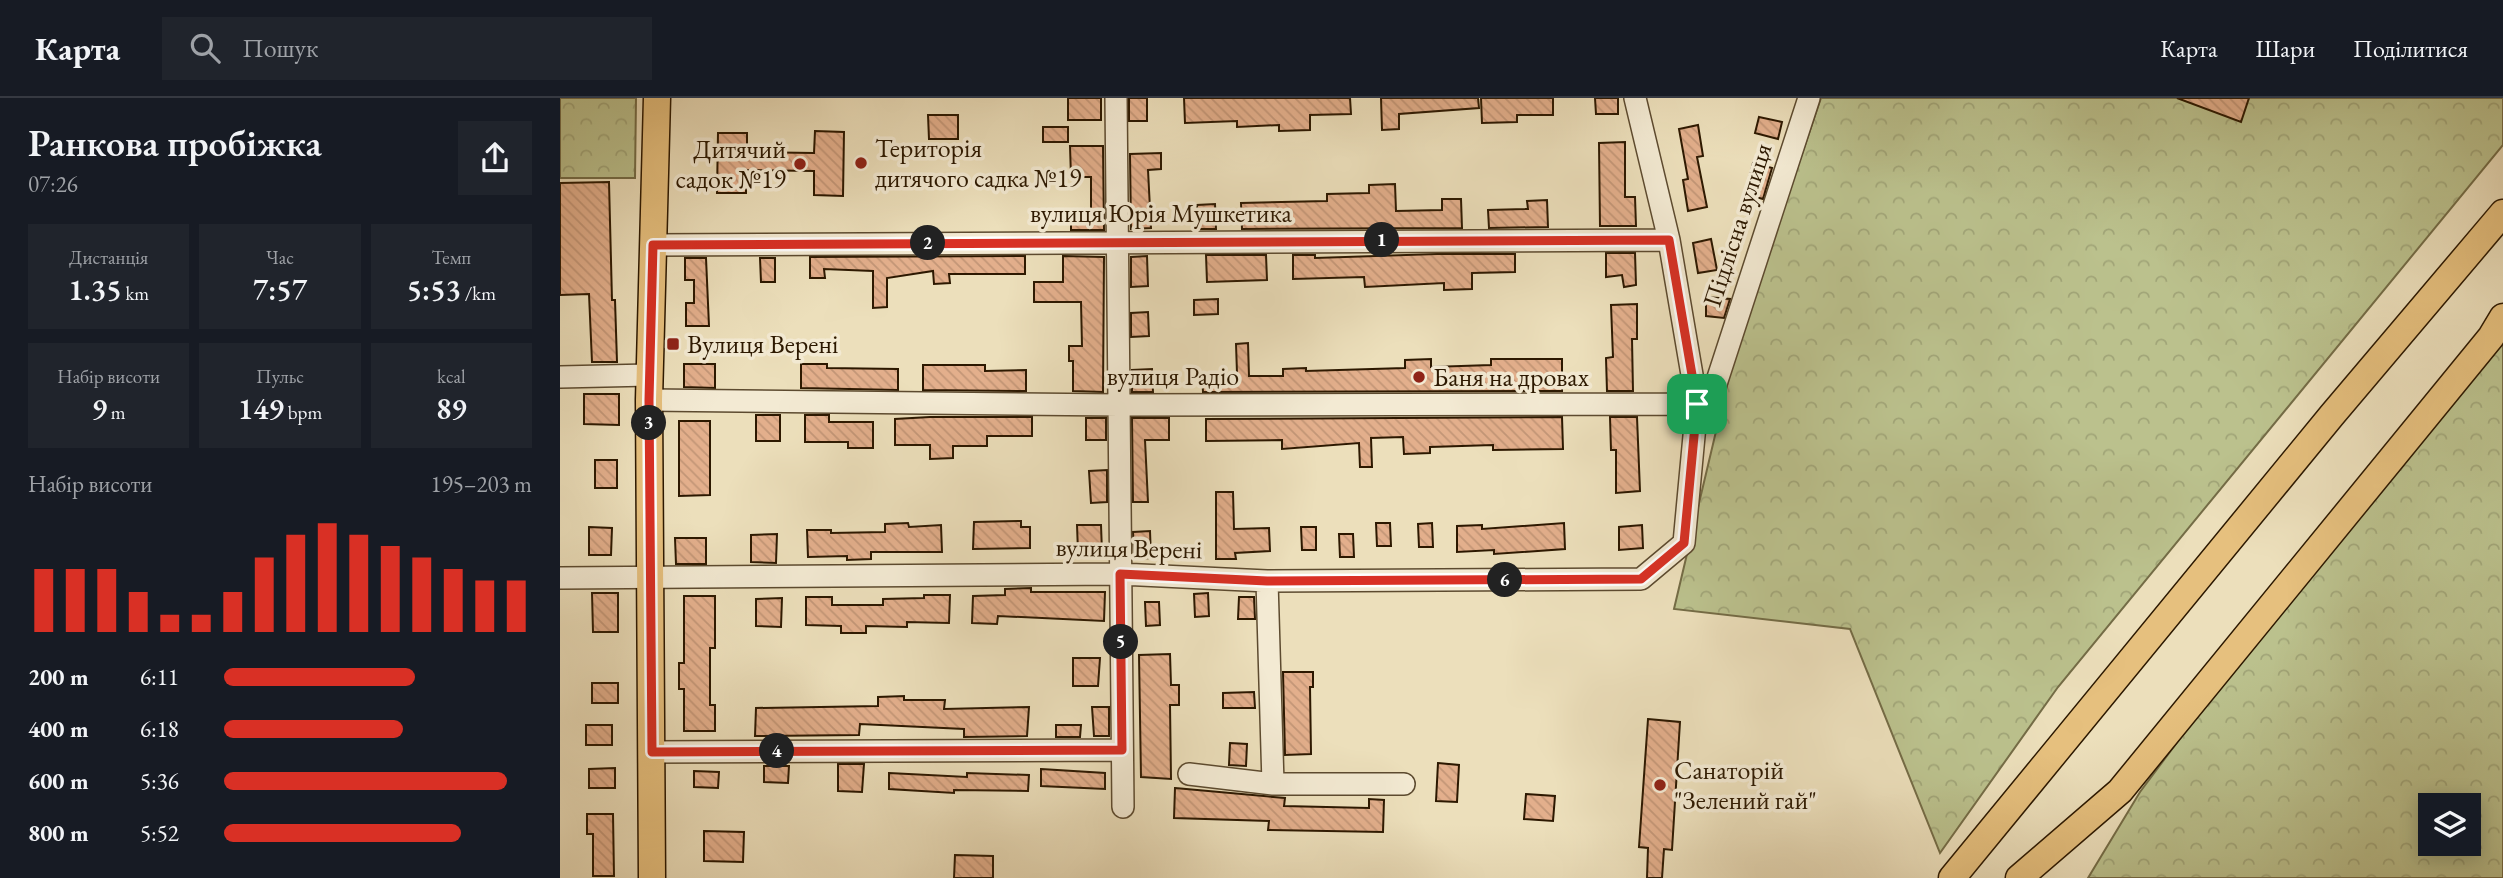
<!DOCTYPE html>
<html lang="uk">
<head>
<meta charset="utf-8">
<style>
  body { margin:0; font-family:"EB Garamond",serif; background:#20242c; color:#f1f3f6; height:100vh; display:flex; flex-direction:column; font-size:26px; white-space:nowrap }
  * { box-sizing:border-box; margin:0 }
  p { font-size:23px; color:#9ea1a6 }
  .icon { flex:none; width:38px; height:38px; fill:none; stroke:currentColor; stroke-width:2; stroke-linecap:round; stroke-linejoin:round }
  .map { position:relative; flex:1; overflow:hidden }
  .panel { display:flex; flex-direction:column; background:#171b24; width:560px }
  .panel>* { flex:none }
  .fabs { position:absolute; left:1858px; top:695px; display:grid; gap:14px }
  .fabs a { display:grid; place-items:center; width:63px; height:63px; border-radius:0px; background:#171b24; box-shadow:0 4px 18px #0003; font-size:35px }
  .pin { position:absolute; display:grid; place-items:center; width:60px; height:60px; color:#fff; margin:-30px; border-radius:14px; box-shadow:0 4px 10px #0006 }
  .km { position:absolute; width:35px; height:35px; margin:-18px; border-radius:50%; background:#222; color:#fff; font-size:19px; line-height:35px; text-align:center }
  .round { display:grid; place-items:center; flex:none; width:74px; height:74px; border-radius:0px; background:#20242c }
  .overview { display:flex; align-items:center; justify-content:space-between; height:119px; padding:0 28px }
  h1 { font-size:38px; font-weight:600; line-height:52px }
  .stats { display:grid; grid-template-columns:repeat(3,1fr); gap:10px; height:119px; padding:7px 28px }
  .stats div { display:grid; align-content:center; border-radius:0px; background:#20242c; text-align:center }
  .stats b { font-size:30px; font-weight:600 }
  .stats small { font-size:19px; font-weight:400 }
  .stats p { font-size:19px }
  .chart { height:196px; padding:14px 28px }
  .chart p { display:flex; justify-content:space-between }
  .chart svg { width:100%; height:126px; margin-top:7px; stroke:#d93025; stroke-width:6 }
  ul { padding:0 28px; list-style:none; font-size:23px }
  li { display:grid; grid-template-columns:112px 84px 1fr; align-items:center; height:52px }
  li i { height:18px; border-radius:9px; background:#d93025 }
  header { display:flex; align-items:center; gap:42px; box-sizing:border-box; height:98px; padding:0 35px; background:#171b24; border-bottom:2px solid #363941 }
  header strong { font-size:33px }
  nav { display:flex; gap:38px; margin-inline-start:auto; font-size:24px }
  .search { width:490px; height:63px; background:#20242c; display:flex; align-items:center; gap:18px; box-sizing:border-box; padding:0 24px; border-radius:0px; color:#9ea1a6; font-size:26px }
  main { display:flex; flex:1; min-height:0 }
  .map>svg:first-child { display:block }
  .forest { fill:url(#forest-crowns); stroke:#746c46; stroke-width:2; fill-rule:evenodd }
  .building { fill:url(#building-back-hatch); stroke:#2c1800; stroke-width:2 }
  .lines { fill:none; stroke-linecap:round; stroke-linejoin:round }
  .minor-casing { stroke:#5c4a2f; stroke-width:24 }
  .major-casing { stroke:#2c1800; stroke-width:29 }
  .minor { stroke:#f3ead3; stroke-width:21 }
  .major { stroke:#e6c07e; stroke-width:26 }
  .route-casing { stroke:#fff; stroke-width:14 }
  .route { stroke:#d93025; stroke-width:9 }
  .poi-dot { fill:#8f2418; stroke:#f3ead3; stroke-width:2.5 }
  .labels { text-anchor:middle; stroke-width:7; stroke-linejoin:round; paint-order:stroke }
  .poi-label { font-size:26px; fill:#2c1800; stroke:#f3ead3; text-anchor:start }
  .street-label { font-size:26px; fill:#2c1800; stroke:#f3ead3 }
</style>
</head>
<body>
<header>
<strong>Карта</strong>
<div class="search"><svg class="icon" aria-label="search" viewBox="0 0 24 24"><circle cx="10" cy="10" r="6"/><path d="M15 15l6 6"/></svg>Пошук</div>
<nav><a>Карта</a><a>Шари</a><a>Поділитися</a></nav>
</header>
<main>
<section class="panel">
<div class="overview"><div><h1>Ранкова пробіжка</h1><p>07:26</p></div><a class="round"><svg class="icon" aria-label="share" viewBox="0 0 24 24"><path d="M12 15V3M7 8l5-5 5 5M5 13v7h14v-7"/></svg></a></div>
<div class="stats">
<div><p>Дистанція</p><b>1.35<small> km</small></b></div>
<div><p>Час</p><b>7:57</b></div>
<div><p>Темп</p><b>5:53<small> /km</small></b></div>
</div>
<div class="stats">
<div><p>Набір висоти</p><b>9<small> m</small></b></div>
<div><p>Пульс</p><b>149<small> bpm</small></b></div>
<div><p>kcal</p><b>89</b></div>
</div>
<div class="chart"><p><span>Набір висоти</span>195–203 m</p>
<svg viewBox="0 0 160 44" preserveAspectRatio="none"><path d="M5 44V22M15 44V22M25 44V22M35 44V30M45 44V38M55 44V38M65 44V30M75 44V18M85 44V10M95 44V6M105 44V10M115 44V14M125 44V18M135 44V22M145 44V26M155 44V26"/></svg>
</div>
<ul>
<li><b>200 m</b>6:11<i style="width:62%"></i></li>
<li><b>400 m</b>6:18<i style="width:58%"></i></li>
<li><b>600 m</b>5:36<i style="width:92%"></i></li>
<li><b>800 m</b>5:52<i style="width:77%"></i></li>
</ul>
</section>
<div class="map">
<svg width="1943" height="780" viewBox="0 0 1943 780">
  <defs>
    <pattern id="forest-crowns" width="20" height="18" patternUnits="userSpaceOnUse" patternTransform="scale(1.75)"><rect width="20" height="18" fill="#bbc18d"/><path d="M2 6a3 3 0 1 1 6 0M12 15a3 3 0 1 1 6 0" fill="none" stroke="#a1a578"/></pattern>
    <pattern id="building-back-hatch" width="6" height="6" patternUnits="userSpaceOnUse" patternTransform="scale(1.75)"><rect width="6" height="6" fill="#e3af8c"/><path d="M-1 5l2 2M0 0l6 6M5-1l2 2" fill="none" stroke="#c39677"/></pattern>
  </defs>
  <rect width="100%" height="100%" fill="#ecdfbb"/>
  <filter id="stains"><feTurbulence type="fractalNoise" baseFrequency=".00286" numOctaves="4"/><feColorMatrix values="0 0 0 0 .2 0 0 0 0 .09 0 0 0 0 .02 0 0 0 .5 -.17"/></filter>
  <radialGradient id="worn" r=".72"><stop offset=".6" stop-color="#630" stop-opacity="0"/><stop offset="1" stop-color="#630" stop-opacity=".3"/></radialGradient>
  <!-- forest -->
  <path class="forest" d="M0 0H76L75 80H0Z
    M1261 0H1943V47L1498 589 1380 755 1290 531 1114 511 1175 253Z
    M1943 242V780H1528L1580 694 1733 489ZM1871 707H1909V746H1871Z"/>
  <!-- building -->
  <path class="building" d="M508 0H541V22H508Z
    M569 0H587V23H569Z
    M624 0H790L791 16 750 17V32L719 33V27L677 29V23L625 25Z
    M821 0H918L919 10 839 16V31L822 32Z
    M921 0H993V17H957V24L922 25Z
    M1035 0H1058V16H1036Z
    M1617 0H1689L1681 24Z
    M368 17H398V41H369Z
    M1199 19 1222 24 1218 41 1195 35Z
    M1138 27 1143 58 1137 59 1147 109 1128 113 1123 82 1128 81 1119 31Z
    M483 29H508V44H483Z
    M255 33 284 34 283 98 254 97V73L186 72V95H157L158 35H187V54L254 55Z
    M1065 44V99H1075L1076 128H1040L1039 45Z
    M510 48H543L544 132H511V115H531V79H511Z
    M601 55V71L588 72 591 130 571 131 570 56Z
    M1193 65 1212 70 1203 101 1185 96Z
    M49 84 52 202H55L57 264H32L29 196 0 197V85Z
    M835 86 836 113 882 112V101H901L902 130 682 131 681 105 767 103V96L809 95V87Z
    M987 102 988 129 929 130 928 112 968 111 967 103Z
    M655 106 656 131H638L637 107Z
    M1151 141 1157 172 1138 175 1133 145Z
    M1046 155H1075L1076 187 1064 189 1062 177 1046 179Z
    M877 156H955V174L912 175V191L884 192V185L805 189 804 179 733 181V157H755V160Z
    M646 157H706L707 182 647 184Z
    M465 158V176H389L390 185 374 186 373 173 327 180V209L313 210V173L264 171 265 180H250V159Z
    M503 158 544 159 543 294 513 293V263H509V248H522L521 204H474V184H503Z
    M587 158 588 188 571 189V159Z
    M125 160H146L149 228H126V205H134V182H125Z
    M200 160H215V184H201Z
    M1146 199 1170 201 1164 220 1146 218Z
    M658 201V216L634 217V202Z
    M1077 206V241H1072L1073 293H1047L1046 260 1053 259 1051 207Z
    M588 214 589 238 571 239V215Z
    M688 245 689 278H723V271L746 270V273L845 270V262L871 261V269L931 267V261H1002V293L643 294 642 276 677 275 676 246Z
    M124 266H155V290L124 289Z
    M241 266H267V270L338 271V292L241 290Z
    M363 267H425V273L466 272V293L363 292Z
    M592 271 593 294H572V272Z
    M24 296H59V327L24 326Z
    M196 317H220V343H196Z
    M245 317H269V324H313V350H288V344H245Z
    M370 319H472V338H427V348H393V360L370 361V347H335V321Z
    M1002 319 1003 351 933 352V347L870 349V355L844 356 843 339 811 340 812 369H800L799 345 722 351V342L646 343V321Z
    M1050 319H1077L1080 393 1056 395V352H1051Z
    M526 320H546V342H526Z
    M572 320H609V342H585L588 404H573Z
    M119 323H150V397L119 398Z
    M35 362H57V390H35Z
    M547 372V404L531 405 529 373Z
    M656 394H673L674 431 709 430 710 453 675 455 676 461H656Z
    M461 423V429H470V450L413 451 414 424Z
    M348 425 349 429 381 427 382 454H311V461L287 462V458L248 459 247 432H271V435L325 434V426Z
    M816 425H830L831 448H817Z
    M872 425 873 449H859L858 426Z
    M1004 425 1005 451 934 456V452L897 454V428L922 427V431Z
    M517 427H541L542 454H518Z
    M1082 427 1083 450 1059 452V429Z
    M29 429 52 430 51 457H29Z
    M741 429H756V452H742Z
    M590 433 591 460 574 461 573 434Z
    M217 436 216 465 191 464V437Z
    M779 436H793L794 459H780Z
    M115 440H146V466H116Z
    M471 490V494H545L544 523 438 518 437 526 412 525 413 498 445 497V491Z
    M32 495H58V534H33Z
    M648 495 649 518 635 519 634 496Z
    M364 497H390L389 525 347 524V529L306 528V535H281V528L246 527V499H272V507H323V501L364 500Z
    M124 498H155V550H150V607H155V633H124V591H119V565H124Z
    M679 499H694L695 521H678Z
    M222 500 221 529 196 528V501Z
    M585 504H599L600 527 586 528Z
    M610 556 611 587H619V607H610L611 681 581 679 579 557Z
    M513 560H540L538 588H513Z
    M723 574H753V589H750L751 656 725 657Z
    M32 585H58V605H32Z
    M694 594 695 610H663V595Z
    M344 598V602H385L384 611 469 609 467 638 404 639V631L300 626 299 637 195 638 196 610 318 608V599Z
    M532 609H549V638H534Z
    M1088 621 1120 624 1112 752 1104 751 1102 780H1087L1088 750 1079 749Z
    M26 627H52V647H26Z
    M496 627H521L520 639H496Z
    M670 645 687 646 686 668 669 667Z
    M878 665 899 667 897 704 876 703Z
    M278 666H304L302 694 278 693Z
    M204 668H229L228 685 204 684Z
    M55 670V690H29V671Z
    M481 671 545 675V691L481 688Z
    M134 673 159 674 158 690 134 689Z
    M329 675 407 679V675L469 677 468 693 394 692V695L329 691Z
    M615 690 725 700 724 708 809 710V701L824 702 823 734 708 732 709 723 614 720Z
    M966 696 995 698 993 723 964 721Z
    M27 716H53L54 778H33V736H27Z
    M144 733 184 734 183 764 144 763Z
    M395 757 433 758V780H394Z"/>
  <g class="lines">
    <!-- minor casing -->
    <g class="minor-casing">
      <path id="minor" d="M556 0 563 709
        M93 147 1109 142
        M0 279 89 277
        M89 302 559 307 1137 306 1155 289 1249 0
        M0 480 560 476 707 483 1081 481 1124 445 1137 306 1109 142 1075 0
        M707 483 713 686H844
        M92 654 562 652
        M629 676 713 686"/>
    </g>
    <!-- major casing -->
    <g class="major-casing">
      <path id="major" d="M92 780 89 302 97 0
        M1392 780 1772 317 1943 115
        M1459 780 1560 693 1931 239 1943 219"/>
    </g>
    <!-- minor -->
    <use href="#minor" class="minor"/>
    <!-- major -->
    <use href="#major" class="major"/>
  </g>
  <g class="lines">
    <!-- route casing -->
    <g class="route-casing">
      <path id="route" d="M1109 142 1137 306 1124 445 1081 481 707 483 560 476 562 652 92 654 89 302 93 147Z"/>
    </g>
    <!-- route -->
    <use href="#route" class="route"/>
  </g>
  <!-- markers -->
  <g class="poi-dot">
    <circle cx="301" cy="65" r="7"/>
    <circle cx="240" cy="66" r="7"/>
    <rect x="106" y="239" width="14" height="14" rx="3.5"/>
    <circle cx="859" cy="279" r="7"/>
    <circle cx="1100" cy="687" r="7"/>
  </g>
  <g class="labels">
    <!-- poi labels -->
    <g class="poi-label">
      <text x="315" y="59">Територія<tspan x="315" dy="30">дитячого садка №19</tspan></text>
      <text x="226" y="60" text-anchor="end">Дитячий<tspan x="226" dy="30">садок №19</tspan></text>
      <text x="127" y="255">Вулиця Верені</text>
      <text x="873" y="288">Баня на дровах</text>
      <text x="1114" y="681">Санаторій<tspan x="1114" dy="30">"Зелений гай"</tspan></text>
    </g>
    <!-- street labels -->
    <g class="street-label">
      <text x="601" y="124">вулиця Юрія Мушкетика</text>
      <text transform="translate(1177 127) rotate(-72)" y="9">Підлісна вулиця</text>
      <text x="613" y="287">вулиця Радіо</text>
      <text transform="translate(569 450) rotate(1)" y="9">вулиця Верені</text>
    </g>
  </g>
  <rect width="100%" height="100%" filter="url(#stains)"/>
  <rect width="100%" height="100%" fill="url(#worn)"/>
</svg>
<div class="fabs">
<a><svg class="icon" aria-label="layers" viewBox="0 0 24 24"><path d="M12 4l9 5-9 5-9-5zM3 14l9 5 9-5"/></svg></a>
</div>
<div class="pin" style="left:1137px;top:306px;background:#1e9e55"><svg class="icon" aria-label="arrive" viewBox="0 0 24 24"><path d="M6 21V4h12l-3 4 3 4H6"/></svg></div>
<b class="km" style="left:822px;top:142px">1</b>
<b class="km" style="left:368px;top:145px">2</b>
<b class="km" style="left:89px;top:325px">3</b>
<b class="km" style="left:217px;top:653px">4</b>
<b class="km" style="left:561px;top:544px">5</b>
<b class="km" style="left:945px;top:482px">6</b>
</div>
</main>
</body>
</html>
